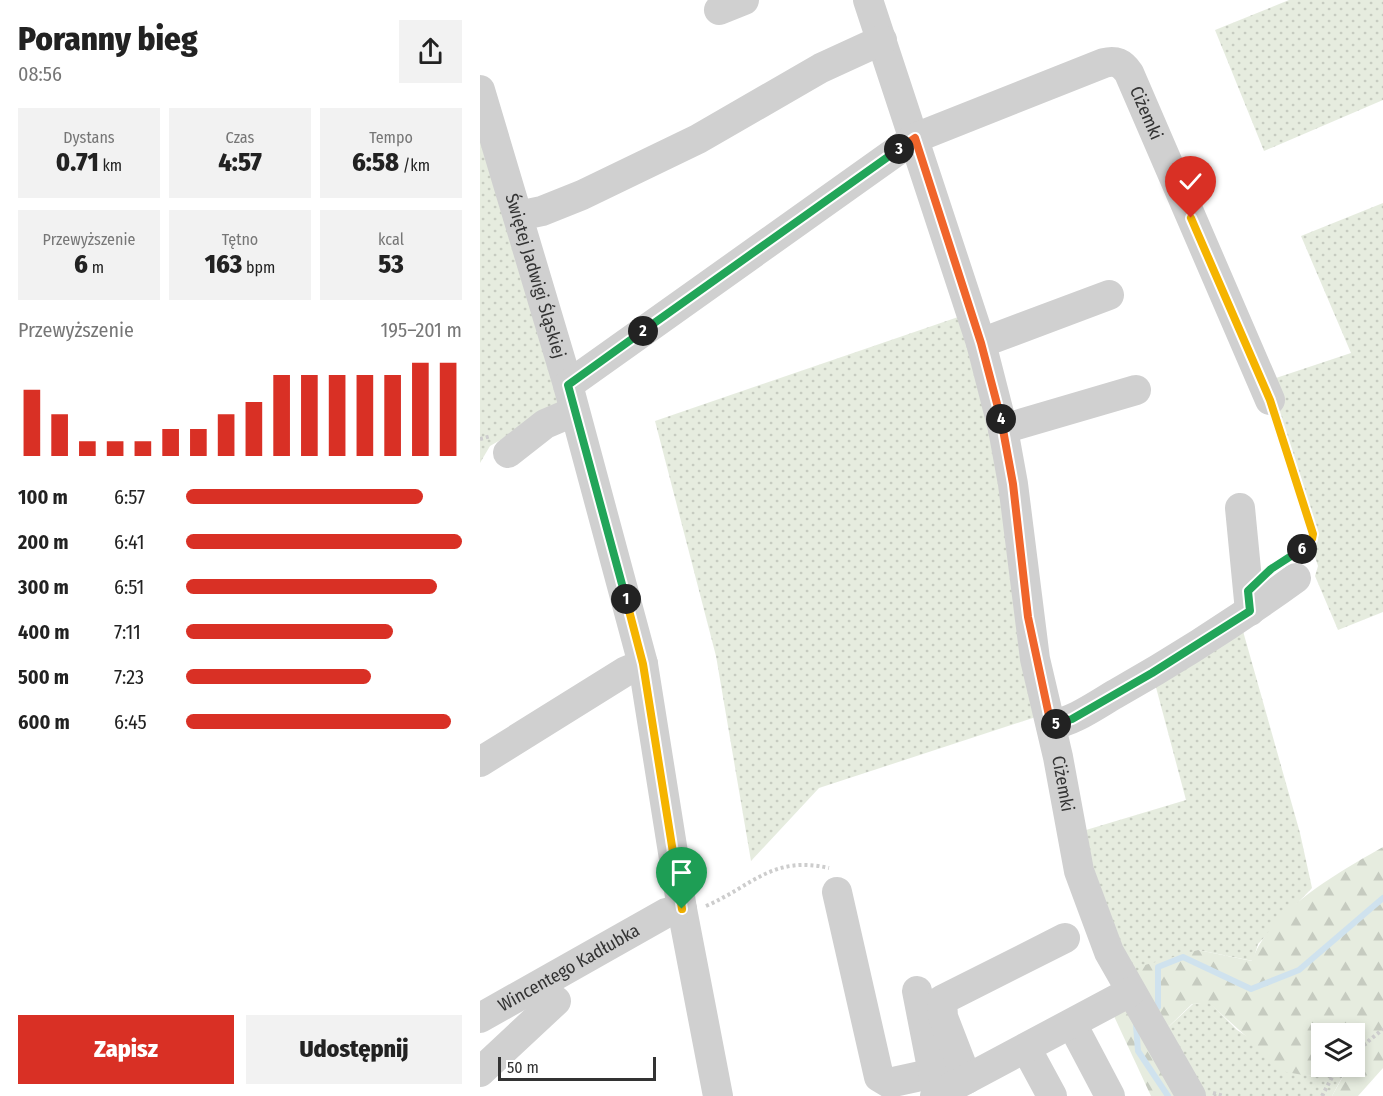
<!DOCTYPE html>
<html lang="pl">
<head>
<meta charset="utf-8">
<style>
  body { margin:0; font-family:"Fira Sans Condensed",sans-serif; background:#f2f2f2; color:#222; height:100vh; display:flex; flex-direction:column; font-size:22px; white-space:nowrap }
  * { box-sizing:border-box; margin:0 }
  p { font-size:20px; color:#767676 }
  .icon { flex:none; width:33px; height:33px; fill:none; stroke:currentColor; stroke-width:2; stroke-linecap:round; stroke-linejoin:round }
  .map { position:relative; flex:1; overflow:hidden }
  .drawer { display:flex; flex-direction:column; background:#fff; width:480px }
  .drawer>* { flex:none }
  .controls { position:absolute; left:831px; top:1023px; display:grid; gap:12px }
  .controls a { display:grid; place-items:center; width:54px; height:54px; border-radius:0px; background:#fff; box-shadow:0 3px 9px #0003; font-size:30px }
  .scale { position:absolute; left:18px; bottom:15px; width:158px; box-sizing:border-box; padding-left:6px; border:3px solid #333; border-top:0; font-size:16px; line-height:21px; white-space:nowrap; color:#333; -webkit-text-stroke:4px #fff; paint-order:stroke }
  .pin { position:absolute; display:grid; place-items:center; width:51px; height:51px; color:#fff; margin:-62px -26px; border-radius:50% 50% 50% 0; rotate:-45deg; box-shadow:0 0 6px #0007 }
  .pin .icon { rotate:45deg }
  .km { position:absolute; width:30px; height:30px; margin:-15px; border-radius:50%; background:#222; color:#fff; font-size:16px; line-height:30px; text-align:center }
  .round { display:grid; place-items:center; flex:none; width:63px; height:63px; border-radius:0px; background:#f2f2f2 }
  .summary { display:flex; align-items:center; justify-content:space-between; height:102px; padding:0 18px }
  h1 { font-size:33px; font-weight:800; line-height:45px }
  .figures { display:grid; grid-template-columns:repeat(3,1fr); gap:9px; height:102px; padding:6px 18px }
  .figures div { display:grid; align-content:center; border-radius:0px; background:#f2f2f2; text-align:center }
  .figures b { font-size:26px; font-weight:800 }
  .figures small { font-size:16px; font-weight:400 }
  .figures p { font-size:16px }
  .chart { height:168px; padding:12px 18px }
  .chart p { display:flex; justify-content:space-between }
  .chart svg { width:100%; height:108px; margin-top:6px; stroke:#d93025; stroke-width:6 }
  .cta { display:flex; gap:12px; margin-top:auto; padding:12px 18px }
  .cta a { flex:1; height:69px; border-radius:0px; background:#d93025; color:#fff; font-size:24px; font-weight:800; line-height:69px; text-align:center }
  .cta a+a { background:#f2f2f2; color:#222 }
  ul { padding:0 18px; list-style:none; font-size:20px }
  li { display:grid; grid-template-columns:96px 72px 1fr; align-items:center; height:45px }
  li i { height:15px; border-radius:8px; background:#d93025 }
  main { display:flex; flex:1; min-height:0 }
  .map>svg:first-child { display:block }
  .grass { fill:url(#grass-dots) }
  .forest { fill:url(#forest-firs) }
  .lines { fill:none; stroke-linecap:round; stroke-linejoin:round }
  .stream { stroke:#cfe2ee; stroke-width:6 }
  .path { stroke:#cdcdcd; stroke-width:4; stroke-dasharray:3 3; stroke-linecap:butt }
  .minor { stroke:#d0d0d0; stroke-width:30 }
  .split-1-casing { stroke:#fff; stroke-width:12 }
  .split-2-casing { stroke:#fff; stroke-width:12 }
  .split-3-casing { stroke:#fff; stroke-width:12 }
  .split-4-casing { stroke:#fff; stroke-width:12 }
  .split-5-casing { stroke:#fff; stroke-width:12 }
  .split-6-casing { stroke:#fff; stroke-width:12 }
  .split-7-casing { stroke:#fff; stroke-width:12 }
  .split-1 { stroke:#f5b400; stroke-width:8 }
  .split-2 { stroke:#22a559; stroke-width:8 }
  .split-3 { stroke:#22a559; stroke-width:8 }
  .split-4 { stroke:#f0652b; stroke-width:8 }
  .split-5 { stroke:#f0652b; stroke-width:8 }
  .split-6 { stroke:#22a559; stroke-width:8 }
  .split-7 { stroke:#f5b400; stroke-width:8 }
  .labels { text-anchor:middle; stroke-width:6; stroke-linejoin:round; paint-order:stroke }
  .street-label { font-size:18px; fill:#333; stroke:#fff }
</style>
</head>
<body>
<main>
<section class="drawer">
<div class="summary"><div><h1>Poranny bieg</h1><p>08:56</p></div><a class="round"><svg class="icon" aria-label="share" viewBox="0 0 24 24"><path d="M12 15V3M7 8l5-5 5 5M5 13v7h14v-7"/></svg></a></div>
<div class="figures">
<div><p>Dystans</p><b>0.71<small> km</small></b></div>
<div><p>Czas</p><b>4:57</b></div>
<div><p>Tempo</p><b>6:58<small> /km</small></b></div>
</div>
<div class="figures">
<div><p>Przewyższenie</p><b>6<small> m</small></b></div>
<div><p>Tętno</p><b>163<small> bpm</small></b></div>
<div><p>kcal</p><b>53</b></div>
</div>
<div class="chart"><p><span>Przewyższenie</span>195–201 m</p>
<svg viewBox="0 0 160 44" preserveAspectRatio="none"><path d="M5 44V17M15 44V27M25 44V38M35 44V38M45 44V38M55 44V33M65 44V33M75 44V27M85 44V22M95 44V11M105 44V11M115 44V11M125 44V11M135 44V11M145 44V6M155 44V6"/></svg>
</div>
<ul>
<li><b>100 m</b>6:57<i style="width:86%"></i></li>
<li><b>200 m</b>6:41<i style="width:100%"></i></li>
<li><b>300 m</b>6:51<i style="width:91%"></i></li>
<li><b>400 m</b>7:11<i style="width:75%"></i></li>
<li><b>500 m</b>7:23<i style="width:67%"></i></li>
<li><b>600 m</b>6:45<i style="width:96%"></i></li>
</ul>
<div class="cta"><a>Zapisz</a><a>Udostępnij</a></div>
</section>
<div class="map">
<svg width="903" height="1096" viewBox="0 0 903 1096">
  <defs>
    <pattern id="grass-dots" width="8" height="8" patternUnits="userSpaceOnUse" patternTransform="scale(1.5)"><rect width="8" height="8" fill="#e6ecdf"/><path d="M2 2h.1M6 6h.1" fill="none" stroke="#c6cbc0" stroke-width="1.8" stroke-linecap="round"/></pattern>
    <pattern id="forest-firs" width="22" height="20" patternUnits="userSpaceOnUse" patternTransform="scale(1.5)"><rect width="22" height="20" fill="#e6ecdf"/><path d="M5 1l3.5 6h-7zM16 11l3.5 6h-7z" fill="#c6cbc0"/></pattern>
  </defs>
  <rect width="100%" height="100%" fill="#fff"/>
  <!-- grass -->
  <path class="grass" d="M809 0H903V100L784 151 735 30Z
    M0 109 82 405 10 446 0 463Z
    M903 203V612L858 630 835 576 838 566 790 417 800 412 787 381 871 353 821 236Z
    M484 315 501 371 562 715 339 788 271 861 236 656 175 421Z
    M761 624 820 833 832 888 778 944 773 961 718 950 653 983 596 833 706 800 673 676Z
    M729 1002 757 1030 829 1076 849 1068 863 1066 865 1072 852 1096H719L682 1033 713 1004Z"/>
  <!-- forest -->
  <path class="forest" d="M903 847V1068L878 1096H852L865 1073 863 1067 874 1066V1034H842V1066L857 1067 829 1076 806 1072 729 1003 712 1004 682 1033 653 983 665 965 718 950 772 961C789 911 859 872 903 847Z
    M641 1009 654 1011 703 1096H671L633 1014Z"/>
  <g class="lines">
    <!-- stream -->
    <path class="stream" d="M672 1011 678 1007V967L703 957 771 989 819 970 903 898
      M656 1025 658 1051 688 1096"/>
    <!-- path -->
    <path class="path" d="M796 421 833 534 832 539 815 553
      M0 439 11 436
      M226 906C272 886 293 855 349 868
      M874 1053 903 1029
      M733 1093 744 1096
      M842 1096 858 1066"/>
    <!-- minor -->
    <g class="minor">
      <path id="s1" d="M388 0 501 343 523 429 533 484 555 659 578 757 599 871 629 952 711 1096"/>
      <path d="M239 10 264 0"/>
      <path id="s2" d="M0 90 88 385 163 664 202 909 238 1096"/>
      <path d="M38 216 62 211 102 195 218 139 341 68 402 40"/>
      <path d="M501 343 629 295"/>
      <path id="s3" d="M88 385 435 138 624 63C636 60 642 63 649 73L790 400"/>
      <path d="M523 429 656 390"/>
      <path d="M28 453 65 424 93 412"/>
      <path d="M760 508 770 611"/>
      <path d="M571 725C595 721 616 705 637 693 699 658 758 620 816 578"/>
      <path d="M0 762 146 671 163 664"/>
      <path d="M357 892 399 1077 409 1083 482 1067"/>
      <path d="M437 991 453 1073"/>
      <path id="s4" d="M0 1018 186 913 202 909"/>
      <path d="M592 1024 630 1096"/>
      <path d="M546 1048 572 1096"/>
      <path d="M0 1072 76 1001"/>
      <path d="M487 1079 463 1017 462 1000 585 938"/>
      <path d="M455 1096 650 992"/>
    </g>
  </g>
  <g class="lines">
    <!-- split-1 casing -->
    <g class="split-1-casing">
      <path id="split-1" d="M146 599 163 664 202 909"/>
    </g>
    <!-- split-2 casing -->
    <g class="split-2-casing">
      <path id="split-2" d="M146 599 88 385 163 331"/>
    </g>
    <!-- split-3 casing -->
    <g class="split-3-casing">
      <path id="split-3" d="M163 331 419 149"/>
    </g>
    <!-- split-4 casing -->
    <g class="split-4-casing">
      <path id="split-4" d="M419 149 435 138 501 343 521 419"/>
    </g>
    <!-- split-5 casing -->
    <g class="split-5-casing">
      <path id="split-5" d="M521 419 533 484 548 617 571 725 576 724"/>
    </g>
    <!-- split-6 casing -->
    <g class="split-6-casing">
      <path id="split-6" d="M576 724 592 719 672 673 770 611 768 591 791 569 822 549"/>
    </g>
    <!-- split-7 casing -->
    <g class="split-7-casing">
      <path id="split-7" d="M711 218 790 400 833 534 832 539 822 549"/>
    </g>
    <!-- split-1 -->
    <use href="#split-1" class="split-1"/>
    <!-- split-2 -->
    <use href="#split-2" class="split-2"/>
    <!-- split-3 -->
    <use href="#split-3" class="split-3"/>
    <!-- split-4 -->
    <use href="#split-4" class="split-4"/>
    <!-- split-5 -->
    <use href="#split-5" class="split-5"/>
    <!-- split-6 -->
    <use href="#split-6" class="split-6"/>
    <!-- split-7 -->
    <use href="#split-7" class="split-7"/>
  </g>
  <g class="labels">
    <!-- street labels -->
    <g class="street-label">
      <text dy="6" stroke="none"><textPath href="#s3" startOffset="702">Ciżemki</textPath></text>
      <text dy="6" stroke="none"><textPath href="#s2" startOffset="194">Świętej Jadwigi Śląskiej</textPath></text>
      <text dy="6" stroke="none"><textPath href="#s1" startOffset="810">Ciżemki</textPath></text>
      <text dy="6" stroke="none"><textPath href="#s4" startOffset="102">Wincentego Kadłubka</textPath></text>
    </g>
  </g>
</svg>
<div class="controls">
<a><svg class="icon" aria-label="layers" viewBox="0 0 24 24"><path d="M12 4l9 5-9 5-9-5zM3 14l9 5 9-5"/></svg></a>
</div>
<div class="scale">50 m</div>
<div class="pin" style="left:202px;top:909px;background:#1e9e55"><svg class="icon" aria-label="arrive" viewBox="0 0 24 24"><path d="M6 21V4h12l-3 4 3 4H6"/></svg></div>
<div class="pin" style="left:711px;top:218px;background:#d93025"><svg class="icon" aria-label="check" viewBox="0 0 24 24"><path d="M5 12l5 5 9-10"/></svg></div>
<b class="km" style="left:146px;top:599px">1</b>
<b class="km" style="left:163px;top:331px">2</b>
<b class="km" style="left:419px;top:149px">3</b>
<b class="km" style="left:521px;top:419px">4</b>
<b class="km" style="left:576px;top:724px">5</b>
<b class="km" style="left:822px;top:549px">6</b>
</div>
</main>
</body>
</html>
